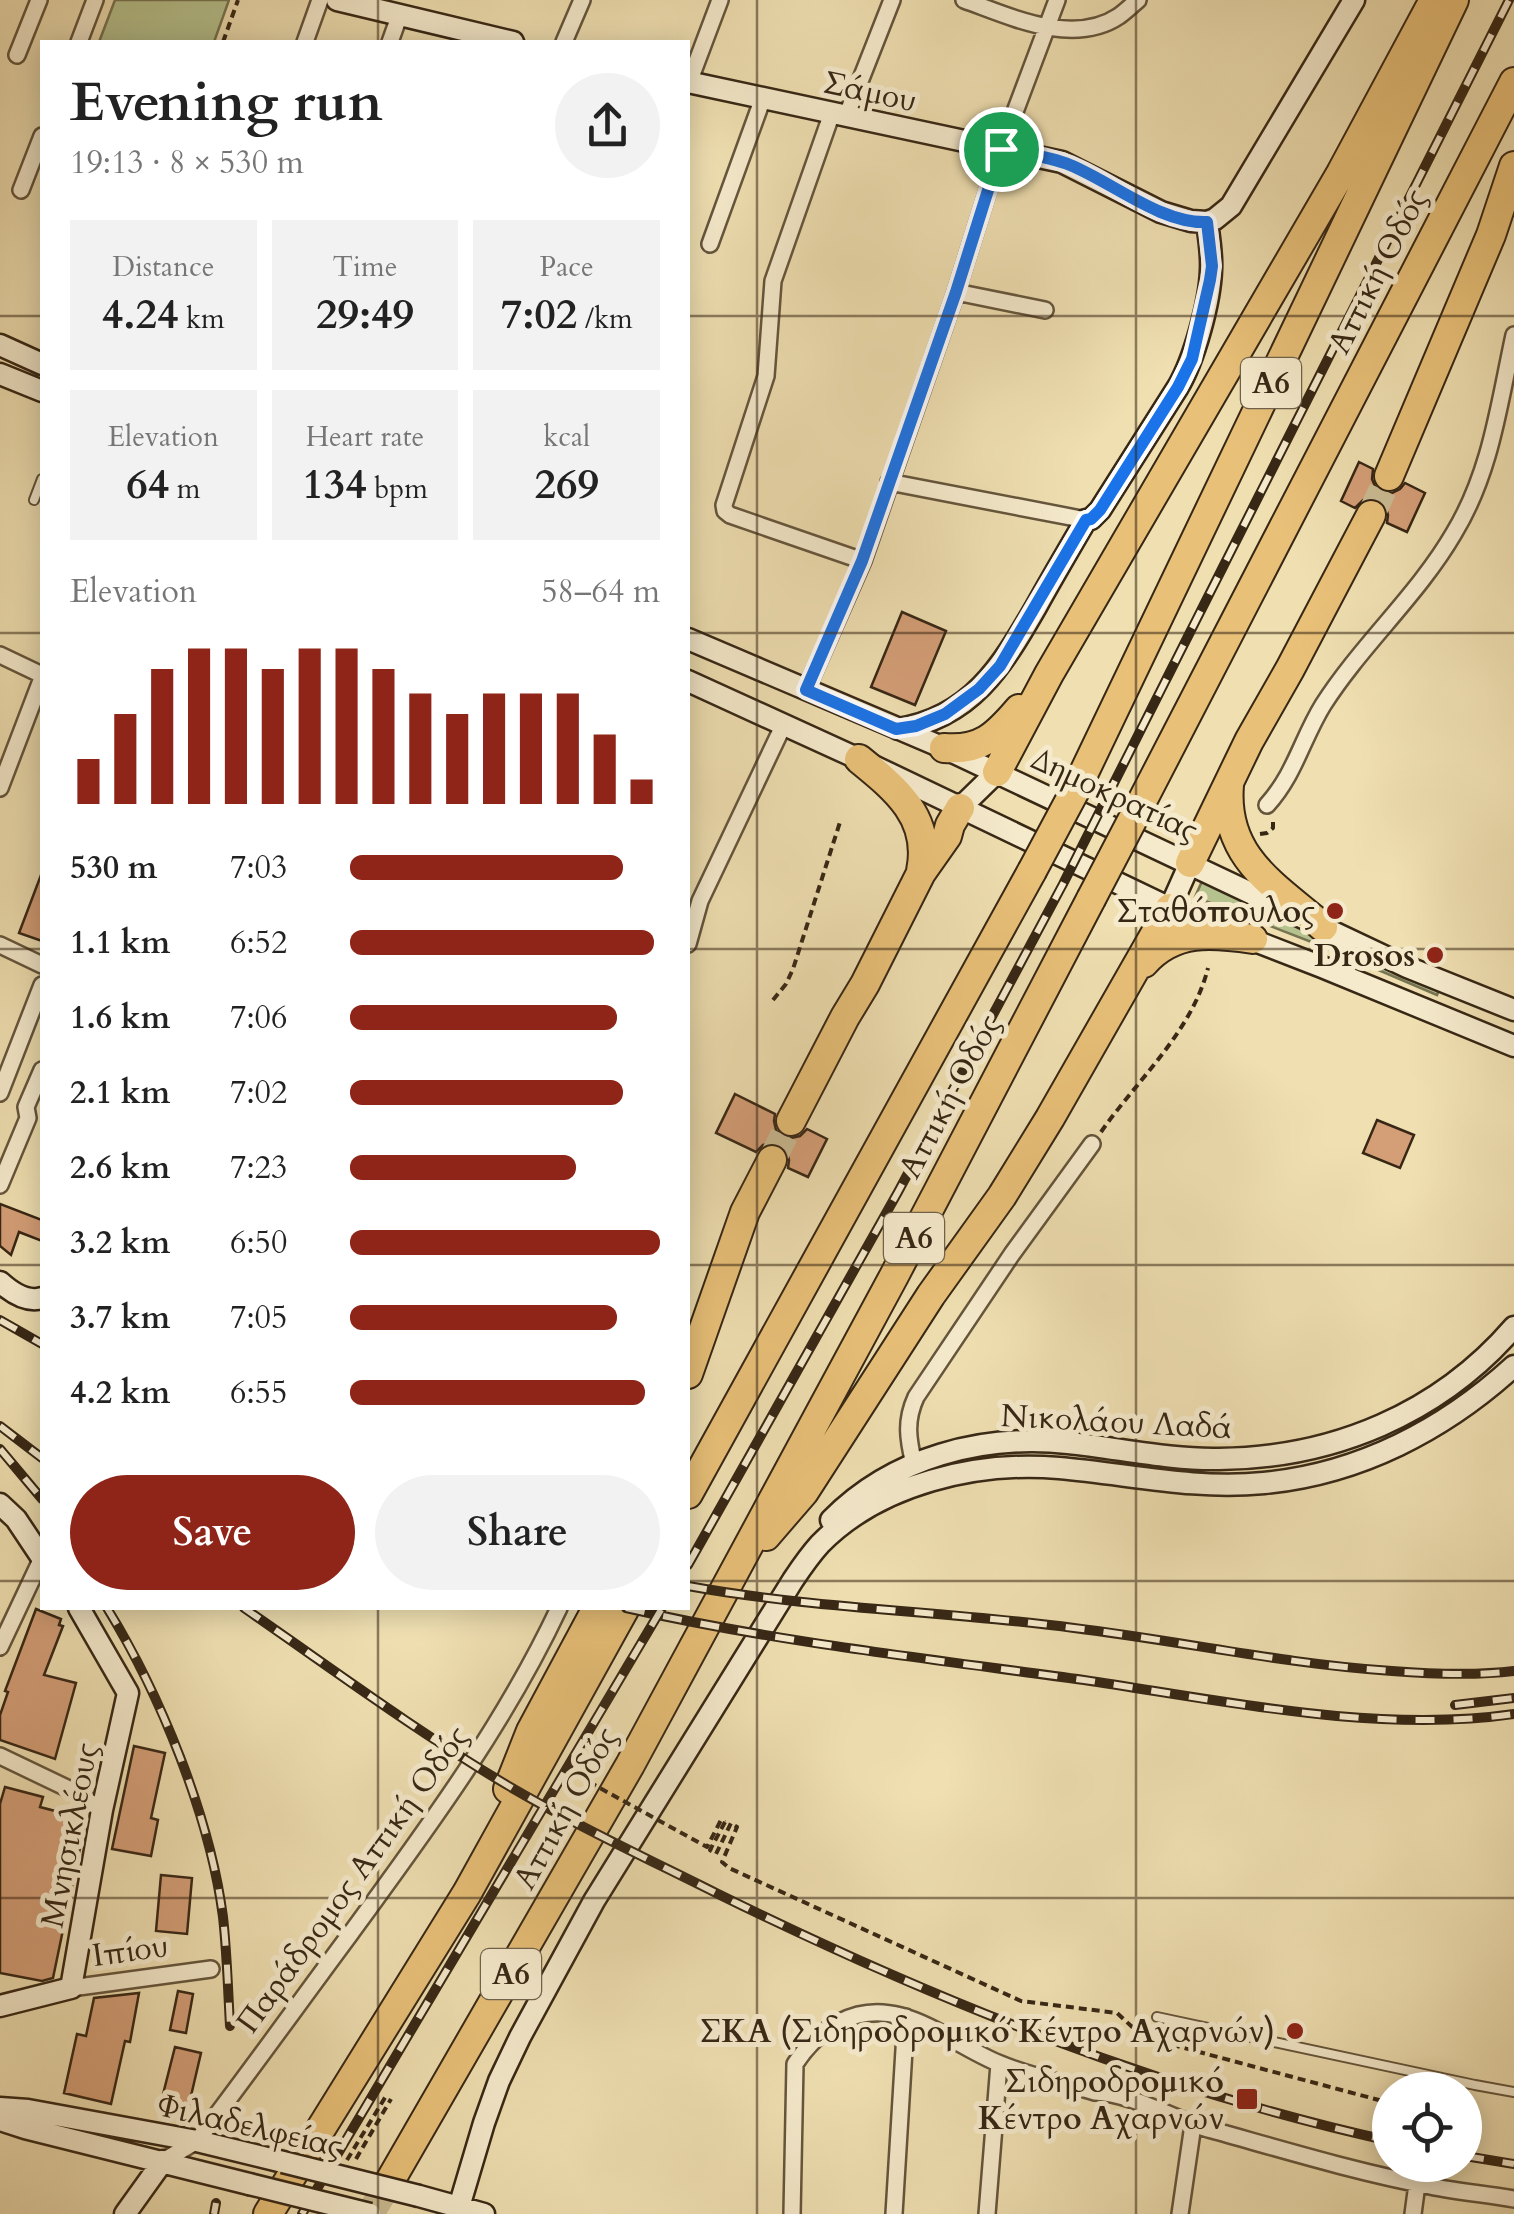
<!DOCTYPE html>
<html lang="en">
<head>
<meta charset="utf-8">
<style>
  body { margin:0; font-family:Cardo,serif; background:#f2f2f2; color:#222; height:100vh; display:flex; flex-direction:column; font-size:38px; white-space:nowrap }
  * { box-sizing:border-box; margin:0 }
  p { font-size:32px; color:#767676 }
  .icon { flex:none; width:55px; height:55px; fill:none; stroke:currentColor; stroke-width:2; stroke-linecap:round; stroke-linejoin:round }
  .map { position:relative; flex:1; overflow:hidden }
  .drawer { position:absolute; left:40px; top:40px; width:650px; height:1570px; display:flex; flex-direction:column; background:#fff; border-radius:0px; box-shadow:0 5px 25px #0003 }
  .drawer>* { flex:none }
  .controls { position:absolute; left:1372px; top:2072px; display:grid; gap:20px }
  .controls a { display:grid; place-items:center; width:110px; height:110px; border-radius:50%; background:#fff; box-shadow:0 5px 25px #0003; font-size:50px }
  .pin { position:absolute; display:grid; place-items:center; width:85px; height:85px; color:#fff; margin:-42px; border:5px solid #fff; border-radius:50%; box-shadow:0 2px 10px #0007 }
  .round { display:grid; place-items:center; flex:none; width:105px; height:105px; border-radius:52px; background:#f2f2f2 }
  .head { display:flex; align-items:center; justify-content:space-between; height:170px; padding:0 30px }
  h1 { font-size:55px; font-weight:600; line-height:75px }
  .stats { display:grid; grid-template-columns:repeat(3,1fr); gap:15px; height:170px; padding:10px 30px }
  .stats div { display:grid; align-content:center; border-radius:0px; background:#f2f2f2; text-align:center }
  .stats b { font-size:42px; font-weight:600 }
  .stats small { font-size:28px; font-weight:400 }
  .stats p { font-size:28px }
  .chart { height:280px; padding:20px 30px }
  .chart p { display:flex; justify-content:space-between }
  .chart svg { width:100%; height:180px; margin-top:10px; stroke:#8f2418; stroke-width:6 }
  .button { display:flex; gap:20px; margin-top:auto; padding:20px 30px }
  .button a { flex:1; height:115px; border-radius:60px; background:#8f2418; color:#fff; font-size:40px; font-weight:600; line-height:115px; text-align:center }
  .button a+a { background:#f2f2f2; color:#222 }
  ul { padding:0 30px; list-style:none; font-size:32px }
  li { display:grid; grid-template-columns:160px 120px 1fr; align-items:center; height:75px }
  li i { height:25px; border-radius:12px; background:#8f2418 }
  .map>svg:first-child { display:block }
  .green { fill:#b6c28e; stroke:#767452; stroke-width:2.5 }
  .building { fill:#d49e77; stroke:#372715; stroke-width:2.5 }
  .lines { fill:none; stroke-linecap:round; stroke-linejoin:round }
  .highway-tunnel { stroke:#caba92; stroke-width:28; stroke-dasharray:28 14; stroke-linecap:butt }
  .lane-casing { stroke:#65553c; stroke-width:12 }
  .street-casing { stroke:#65553c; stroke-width:20 }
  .secondary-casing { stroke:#372715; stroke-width:25 }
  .highway-casing { stroke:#372715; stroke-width:32 }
  .path { stroke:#372715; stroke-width:4; stroke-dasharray:8 5; stroke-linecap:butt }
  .lane { stroke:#f5eacc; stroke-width:8 }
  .street { stroke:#f5eacc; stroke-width:15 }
  .secondary { stroke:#f5eacc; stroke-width:20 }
  .highway { stroke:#e8c078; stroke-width:28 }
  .rail-casing { stroke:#372715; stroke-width:10 }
  .rail { stroke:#f5eacc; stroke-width:6; stroke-dasharray:19; stroke-linecap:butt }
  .secondary-bridge-casing { stroke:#372715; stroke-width:25; stroke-linecap:butt }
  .highway-bridge-casing { stroke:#372715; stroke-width:32; stroke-linecap:butt }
  .path-bridge { stroke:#372715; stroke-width:4; stroke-dasharray:8 5; stroke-linecap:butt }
  .secondary-bridge { stroke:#f5eacc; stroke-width:20 }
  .highway-bridge { stroke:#e8c078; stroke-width:28 }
  .route-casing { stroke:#fff; stroke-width:20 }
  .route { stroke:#1a73e8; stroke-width:12 }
  .grid { fill:none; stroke:#372715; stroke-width:2.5; stroke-opacity:0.55 }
  .poi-dot { fill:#8f2418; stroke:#f5eacc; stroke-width:4 }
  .labels { text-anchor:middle; stroke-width:10; stroke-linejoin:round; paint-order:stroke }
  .shield { fill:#f5eacc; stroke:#70624c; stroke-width:2.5 }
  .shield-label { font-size:30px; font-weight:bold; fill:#372715 }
  .street-label { font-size:32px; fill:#372715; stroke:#f5eacc }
  .poi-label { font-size:32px; font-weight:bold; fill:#372715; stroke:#f5eacc; text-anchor:end }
</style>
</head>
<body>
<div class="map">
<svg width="1514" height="2214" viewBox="0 0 1514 2214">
  <rect width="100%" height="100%" fill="#efdfb1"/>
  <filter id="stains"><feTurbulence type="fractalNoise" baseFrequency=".002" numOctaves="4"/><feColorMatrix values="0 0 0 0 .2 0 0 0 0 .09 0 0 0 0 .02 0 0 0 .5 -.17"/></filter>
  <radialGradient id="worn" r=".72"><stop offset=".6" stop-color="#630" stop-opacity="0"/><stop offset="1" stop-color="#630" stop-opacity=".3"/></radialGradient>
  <!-- green -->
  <path class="green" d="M115 0H229L214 42H99Z
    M1203 879 1440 987 1437 995 1327 948 1195 897Z"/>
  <!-- building -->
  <path class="building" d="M1359 462 1373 469 1372 479 1375 486 1381 492 1392 493 1400 489 1405 483 1425 493 1407 532 1387 523 1388 515 1386 507 1378 499 1369 498 1363 500 1355 508 1341 501Z
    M902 612 946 631 915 705 871 687Z
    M41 875H42V941L19 933Z
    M735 1094 775 1114 774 1121 776 1130 784 1137 791 1138 800 1136 807 1129 827 1139 808 1177 788 1168 789 1160 787 1151 779 1144 772 1143 763 1145 756 1152 716 1133Z
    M1377 1120 1414 1135 1400 1168 1363 1153Z
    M0 1204 42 1220V1241L19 1232 11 1255 0 1246Z
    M36 1609 61 1619 59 1625 63 1626 44 1675 76 1683 55 1759 0 1740V1715L8 1692 5 1691Z
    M134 1746 165 1753 151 1818 158 1820 151 1856 112 1849Z
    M5 1787 43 1797 40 1807 86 1819 53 1978 42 1981 0 1973V1804Z
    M161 1875 192 1878 187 1934 156 1931Z
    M178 1991 193 1994 186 2033 170 2030Z
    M139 1993 130 2042 125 2041 111 2104 64 2093 77 2034 86 2036 94 1998Z
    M175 2047 201 2053 187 2113 160 2106Z"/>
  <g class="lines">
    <!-- highway-tunnel -->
    <path class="highway-tunnel" d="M1371 515 1389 476
      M772 1160 791 1121
      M370 2214 390 2181"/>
    <!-- lane casing -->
    <g class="lane-casing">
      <path id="lane" d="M34 500 42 479
        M1157 2017 1475 2085 1514 2092"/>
    </g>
    <!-- street casing -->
    <g class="street-casing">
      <path id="street" d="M964 0C1009 16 1073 47 1119 16 1126 11 1132 5 1138 0
        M79 42 95 0
        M305 42 320 0
        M390 42 400 14
        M564 42 582 0
        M17 55 39 0
        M688 85 720 0
        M832 113 773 281 766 376 724 505 725 511 730 515 863 561
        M846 117 892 0
        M21 190 42 136
        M710 244 763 98
        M956 292 1045 310
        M889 482 1086 520
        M0 655 42 675
        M806 690 863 561 956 292 1001 149 1057 0
        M0 788 42 678
        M1267 805C1295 774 1302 739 1323 705 1362 644 1418 595 1454 533 1491 472 1499 404 1514 335
        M688 944 700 901 784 724
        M0 945 42 965
        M0 1093 42 985
        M0 1185 28 1118 26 1107 42 1070
        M914 1464C908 1439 905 1421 916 1397L1012 1254 1092 1144
        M0 1647 42 1558
        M0 1756 71 1790 102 1810
        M71 1988 211 1969
        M163 2161 197 2141C249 2073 299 2003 351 1933 427 1829 504 1725 559 1608
        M792 2214 795 2064C806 2047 822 2031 840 2022 897 1992 947 2042 998 2063 1028 2076 1063 2083 1095 2092 1135 2094 1173 2120 1212 2130 1284 2150 1356 2172 1430 2186 1458 2192 1486 2194 1514 2199
        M894 2214 906 2017
        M987 2214 999 2064
        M1180 2214 1193 2125
        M1413 2214 1417 2184"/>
    </g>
    <!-- secondary casing -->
    <g class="secondary-casing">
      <path id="secondary" d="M337 0 513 42
        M688 82 1062 162 1161 212 1191 221 1207 222 1215 219 1231 206 1354 0
        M0 345 42 364
        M0 374 42 391
        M688 639 944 748 1407 967 1514 1010
        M688 681 859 759 1170 908 1322 967 1514 1046
        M898 729C971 718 1002 666 1036 607 1052 578 1069 549 1086 520L1091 519 1100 510 1178 387C1194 360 1210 302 1211 270 1212 254 1209 238 1207 222
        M960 808 997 772
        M1170 908 1190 863
        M0 1282C11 1292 26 1303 42 1298
        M0 1504 16 1519 42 1558
        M831 1520C893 1457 983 1434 1068 1443 1118 1448 1169 1460 1219 1459 1333 1458 1439 1414 1514 1327
        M0 2006 71 1988 102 1810 128 1693 79 1608
        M0 2108 28 2110 197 2141 283 2162
        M0 2120 25 2128 249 2184
        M419 2196 484 2214
        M125 2214 163 2161
        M454 2214 459 2207 484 2123 499 2081 520 2037 594 1901 793 1580C801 1568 810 1555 820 1544 880 1483 978 1461 1059 1468 1129 1474 1193 1490 1264 1483 1359 1474 1444 1430 1514 1366"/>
    </g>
    <!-- highway casing -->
    <g class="highway-casing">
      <path id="highway" d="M1389 476 1491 235 1514 166
        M944 748C981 751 996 736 1019 709
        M859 759C896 789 932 818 921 871
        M997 772 1049 674 1341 173 1434 0
        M1078 785 1454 0
        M1229 785C1223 857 1274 885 1323 927
        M1137 811 1514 82
        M1190 863 1249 741 1290 669 1371 515
        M1144 963C1174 929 1212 933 1253 939
        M791 1121 845 1017 865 984 921 873 947 836 950 825 960 808
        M688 1374 745 1212 772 1160
        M688 1494 1032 871
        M766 1536 804 1492 931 1295 1002 1196 1050 1118 1170 908
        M508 1789 531 1731 597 1608
        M390 2181 630 1765 894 1276 1091 899
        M268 2214 467 1893 625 1608"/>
    </g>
    <!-- path -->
    <path class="path" d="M223 42 238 0
      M1260 834 1267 833 1273 828V818
      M773 1000 786 984 793 969 841 819
      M1101 1132C1137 1080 1192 1032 1208 968
      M725 1822 710 1850 716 1854 731 1823 737 1827 722 1862 729 1868 1021 2001 1117 2013 1143 2037 1390 2103
      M356 2159 391 2099
      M347 2160 386 2096"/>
    <!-- lane -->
    <use href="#lane" class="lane"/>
    <!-- street -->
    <use href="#street" class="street"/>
    <!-- secondary -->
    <use href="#secondary" class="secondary"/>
    <!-- highway -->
    <use href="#highway" class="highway"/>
    <!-- rail casing -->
    <g class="rail-casing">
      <path id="rail" d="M0 1320 42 1344
        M0 1426 42 1458
        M0 1449 42 1499
        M688 1565 898 1192 1063 884 1509 0
        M688 1586C815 1609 946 1611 1074 1628 1181 1641 1285 1664 1392 1671 1432 1674 1474 1676 1514 1671
        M107 1608C160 1694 210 1816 223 1917 227 1953 228 1990 230 2026
        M244 1608C331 1668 416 1731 507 1785 575 1825 646 1858 716 1893 932 1999 1154 2089 1390 2141
        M626 1608C776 1642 931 1659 1084 1680 1220 1700 1377 1734 1514 1714
        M1455 1705 1514 1698
        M1465 2156 1514 2164
        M214 2214 216 2203
        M302 2214 662 1608"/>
    </g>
    <!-- rail -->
    <use href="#rail" class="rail"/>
    <!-- secondary-bridge casing -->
    <g class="secondary-bridge-casing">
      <path id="secondary-bridge" d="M283 2162 419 2196
        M249 2184 370 2214"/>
    </g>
    <!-- highway-bridge casing -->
    <g class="highway-bridge-casing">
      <path id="highway-bridge" d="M1032 871 1078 785
        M1091 899 1137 811"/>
    </g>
    <!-- path-bridge -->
    <path class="path-bridge" d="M589 1782 707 1847 721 1820 725 1822"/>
    <!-- secondary-bridge -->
    <use href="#secondary-bridge" class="secondary-bridge"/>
    <!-- highway-bridge -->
    <use href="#highway-bridge" class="highway-bridge"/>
  </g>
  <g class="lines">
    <!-- route casing -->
    <g class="route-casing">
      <path id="route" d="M1001 149C1024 154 1049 156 1070 165 1112 182 1161 224 1207 222L1212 266 1210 280 1192 359 1178 387 1100 510 1091 519 1086 520 1000 666 979 689 945 714 916 726 896 729 806 690 862 561 956 292Z"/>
    </g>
    <!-- route -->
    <use href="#route" class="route"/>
  </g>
  <!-- grid -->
  <path class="grid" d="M378 0V42M757 0V2214M1136 0V2214M0 316H42M688 316H1514M0 633H42M688 633H1514M0 949H42M688 949H1514M0 1265H42M688 1265H1514M0 1581H42M688 1581H1514M378 1608V2214M0 1898H1514"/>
  <!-- markers -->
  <g class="poi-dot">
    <circle cx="1335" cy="911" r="10"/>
    <circle cx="1435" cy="955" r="10"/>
    <circle cx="1295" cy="2031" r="10"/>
    <rect x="1235" y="2087" width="24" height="24" rx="5"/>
  </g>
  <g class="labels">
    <!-- shield labels -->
    <g class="shield">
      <rect x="1241" y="358" width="60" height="50" rx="8"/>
      <rect x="884" y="1213" width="60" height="50" rx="8"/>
      <rect x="481" y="1949" width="60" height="50" rx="8"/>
    </g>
    <g class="shield-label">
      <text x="1271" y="393">Α6</text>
      <text x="914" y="1248">Α6</text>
      <text x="511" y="1984">Α6</text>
    </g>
    <!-- street labels -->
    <g class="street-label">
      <text transform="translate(870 91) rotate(12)" y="11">Σάμου</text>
      <text transform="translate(1377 271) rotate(-63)" y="11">Αττική Οδός</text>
      <text transform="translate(1115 794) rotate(25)" y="11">Δημοκρατίας</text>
      <text transform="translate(949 1096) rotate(-62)" y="11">Αττική Οδός</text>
      <text transform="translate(1117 1421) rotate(3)" y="11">Νικολάου Λαδά</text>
      <text transform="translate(565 1808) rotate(-61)" y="11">Αττική Οδός</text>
      <text transform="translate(69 1835) rotate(-79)" y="11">Μνησικλέους</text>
      <text transform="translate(352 1879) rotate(-54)" y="11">Παράδρομος Αττική Οδός</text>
      <text transform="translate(130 1950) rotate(-8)" y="11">Ιπίου</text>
      <text transform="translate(250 2125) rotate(13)" y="11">Φιλαδελφείας</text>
    </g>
    <!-- poi labels -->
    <g class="poi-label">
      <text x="1315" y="922">Σταθόπουλος</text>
      <text x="1415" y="966">Drosos</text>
      <text x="1275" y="2042">ΣΚΑ (Σιδηροδρομικό Κέντρο Αχαρνών)</text>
      <text x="1224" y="2092">Σιδηροδρομικό<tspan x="1224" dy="37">Κέντρο Αχαρνών</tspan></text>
    </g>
  </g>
  <rect width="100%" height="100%" filter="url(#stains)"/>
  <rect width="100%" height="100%" fill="url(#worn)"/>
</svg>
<div class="controls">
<a><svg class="icon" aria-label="locate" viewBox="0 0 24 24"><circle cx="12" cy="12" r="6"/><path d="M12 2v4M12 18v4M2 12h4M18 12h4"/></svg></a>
</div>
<div class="pin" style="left:1001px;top:149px;background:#1e9e55"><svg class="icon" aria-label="arrive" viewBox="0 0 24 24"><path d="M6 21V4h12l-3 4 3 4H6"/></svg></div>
<section class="drawer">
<div class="head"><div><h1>Evening run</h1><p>19:13 · 8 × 530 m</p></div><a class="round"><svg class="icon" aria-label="share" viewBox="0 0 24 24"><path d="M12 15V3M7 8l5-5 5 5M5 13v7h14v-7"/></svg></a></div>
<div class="stats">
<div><p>Distance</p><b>4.24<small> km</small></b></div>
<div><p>Time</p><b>29:49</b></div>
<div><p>Pace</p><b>7:02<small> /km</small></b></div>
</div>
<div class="stats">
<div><p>Elevation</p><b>64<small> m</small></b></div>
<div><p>Heart rate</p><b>134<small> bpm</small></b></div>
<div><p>kcal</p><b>269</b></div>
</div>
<div class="chart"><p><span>Elevation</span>58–64 m</p>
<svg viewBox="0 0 160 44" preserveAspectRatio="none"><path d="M5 44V33M15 44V22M25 44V11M35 44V6M45 44V6M55 44V11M65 44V6M75 44V6M85 44V11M95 44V17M105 44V22M115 44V17M125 44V17M135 44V17M145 44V27M155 44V38"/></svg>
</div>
<ul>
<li><b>530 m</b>7:03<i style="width:88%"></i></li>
<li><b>1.1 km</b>6:52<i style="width:98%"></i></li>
<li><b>1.6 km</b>7:06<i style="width:86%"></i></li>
<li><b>2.1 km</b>7:02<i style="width:88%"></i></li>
<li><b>2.6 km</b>7:23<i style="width:73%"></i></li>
<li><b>3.2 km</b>6:50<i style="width:100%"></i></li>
<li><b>3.7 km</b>7:05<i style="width:86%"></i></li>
<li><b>4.2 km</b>6:55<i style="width:95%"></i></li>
</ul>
<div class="button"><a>Save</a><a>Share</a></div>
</section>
</div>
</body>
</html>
